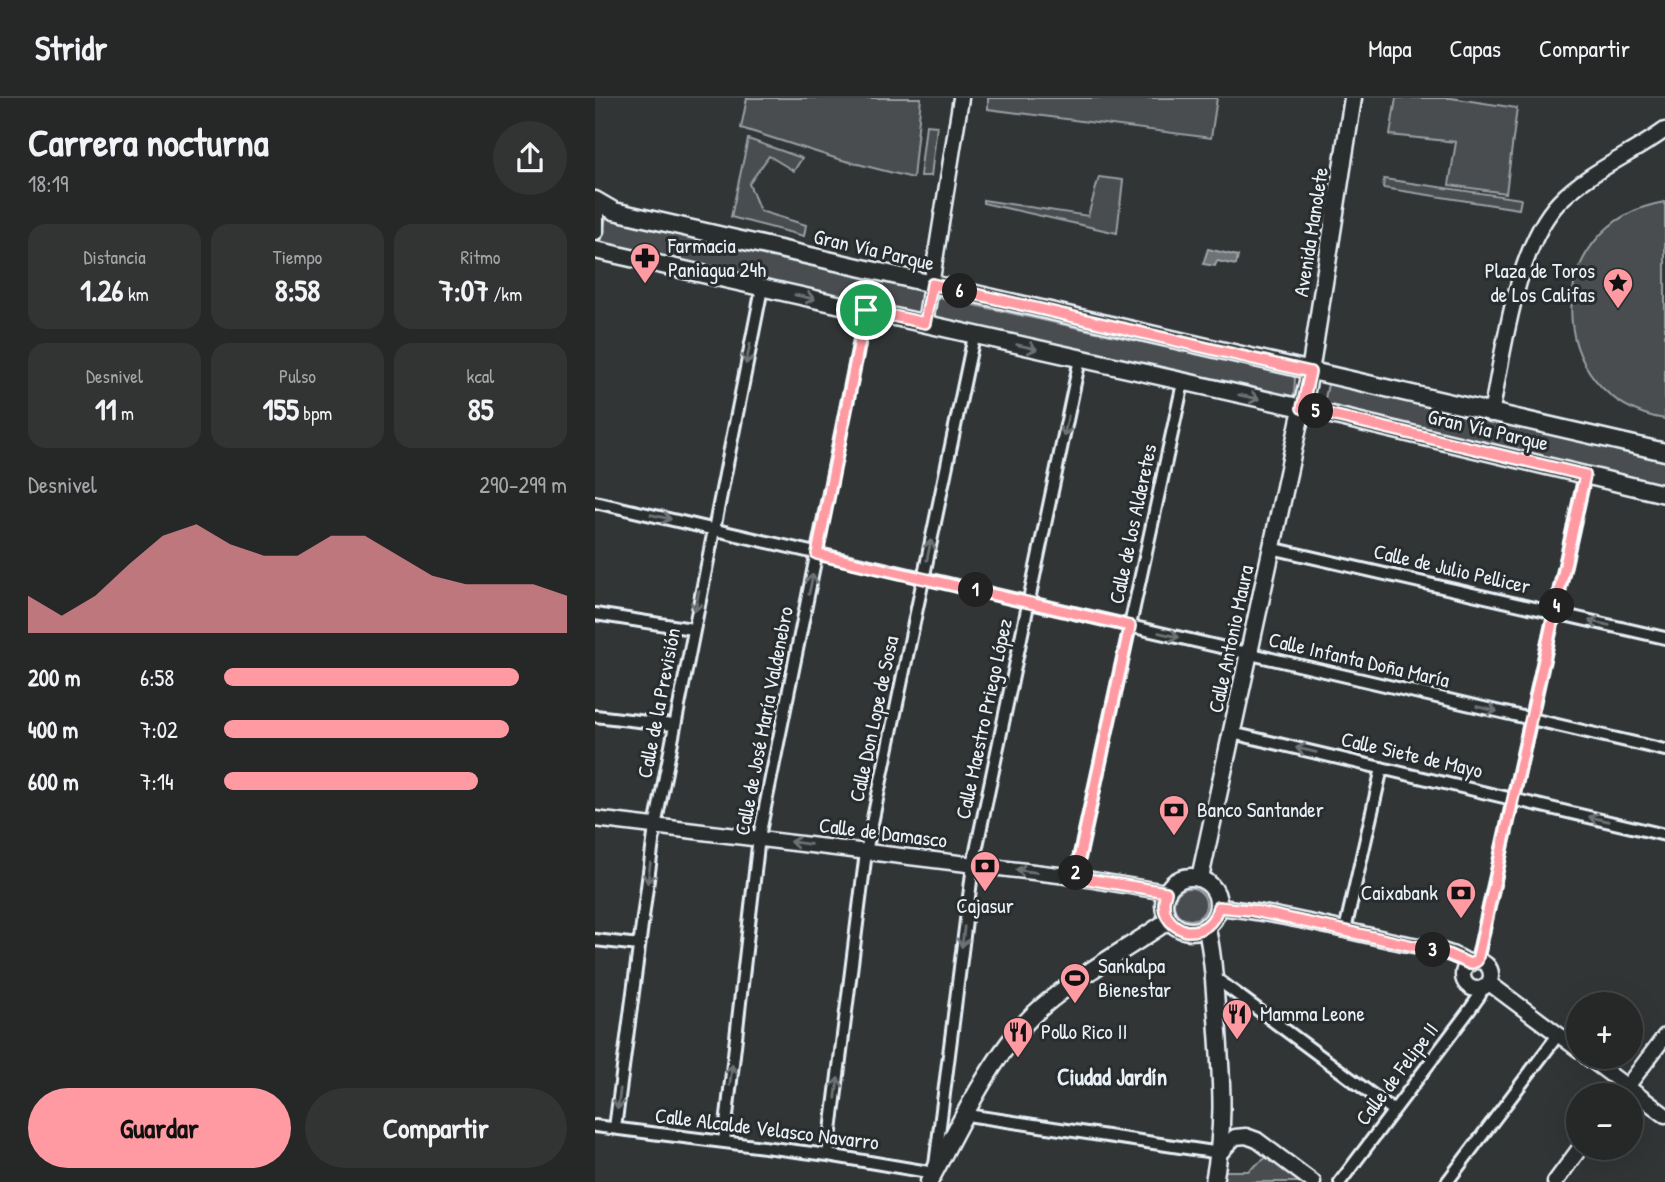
<!DOCTYPE html>
<html lang="es">
<head>
<meta charset="utf-8">
<style>
  body { margin:0; font-family:"Patrick Hand",sans-serif; background:#323434; color:#f1f3f6; height:100vh; display:flex; flex-direction:column; font-size:26px; white-space:nowrap }
  * { box-sizing:border-box; margin:0 }
  p { font-size:23px; color:#a4a6a8 }
  .icon { flex:none; width:38px; height:38px; fill:none; stroke:currentColor; stroke-width:2; stroke-linecap:round; stroke-linejoin:round }
  .map { position:relative; flex:1; overflow:hidden }
  .sheet { display:flex; flex-direction:column; background:#262828; width:595px }
  .sheet>* { flex:none }
  .fabs { position:absolute; left:971px; top:894px; display:grid; gap:14px }
  .fabs a { display:grid; place-items:center; width:77px; height:77px; border-radius:50%; background:#262828; box-shadow:0 7px 28px #0002,0 0 0 2px #424445; font-size:35px }
  .pin { position:absolute; display:grid; place-items:center; width:60px; height:60px; color:#fff; margin:-30px; border:4px solid #fff; border-radius:50%; box-shadow:0 2px 7px #0007 }
  .km { position:absolute; width:35px; height:35px; margin:-18px; border-radius:50%; background:#222; color:#fff; font-size:19px; line-height:35px; text-align:center }
  .round { display:grid; place-items:center; flex:none; width:74px; height:74px; border-radius:37px; background:#323434 }
  .headline { display:flex; align-items:center; justify-content:space-between; height:119px; padding:0 28px }
  h1 { font-size:38px; font-weight:700; line-height:52px }
  .metrics { display:grid; grid-template-columns:repeat(3,1fr); gap:10px; height:119px; padding:7px 28px }
  .metrics div { display:grid; align-content:center; border-radius:18px; background:#323434; text-align:center }
  .metrics b { font-size:30px; font-weight:700 }
  .metrics small { font-size:19px; font-weight:400 }
  .metrics p { font-size:19px }
  .chart { height:196px; padding:14px 28px }
  .chart p { display:flex; justify-content:space-between }
  .chart svg { width:100%; height:126px; margin-top:7px; fill:#ff9aa2; opacity:.7 }
  .cta { display:flex; gap:14px; margin-top:auto; padding:14px 28px }
  .cta a { flex:1; height:80px; border-radius:42px; background:#ff9aa2; color:#111; font-size:28px; font-weight:700; line-height:80px; text-align:center }
  .cta a+a { background:#323434; color:#f1f3f6 }
  ul { padding:0 28px; list-style:none; font-size:23px }
  li { display:grid; grid-template-columns:112px 84px 1fr; align-items:center; height:52px }
  li i { height:18px; border-radius:9px; background:#ff9aa2 }
  header { display:flex; align-items:center; gap:42px; box-sizing:border-box; height:98px; padding:0 35px; background:#262828; border-bottom:2px solid #424445 }
  header strong { font-size:33px }
  nav { display:flex; gap:38px; margin-inline-start:auto; font-size:24px }
  main { display:flex; flex:1; min-height:0 }
  .map>svg:first-child { display:block }
  .green { fill:#494d4f; stroke:#989fa4; stroke-width:2 }
  .water { fill:#6e7376; stroke:#9fa5aa; stroke-width:2 }
  .lines { fill:none; stroke-linecap:round; stroke-linejoin:round }
  .street-casing { stroke:#e8f1f8; stroke-width:16 }
  .secondary-casing { stroke:#e8f1f8; stroke-width:19 }
  .primary-casing { stroke:#e8f1f8; stroke-width:21 }
  .street { stroke:#2a2d2e; stroke-width:10 }
  .secondary { stroke:#2a2d2e; stroke-width:14 }
  .primary { stroke:#2a2d2e; stroke-width:16 }
  .oneway { stroke:#6c7275 }
  .route-casing { stroke:#fff; stroke-width:14 }
  .route { stroke:#ff9aa2; stroke-width:9 }
  .labels { text-anchor:middle; stroke-width:6; stroke-linejoin:round; paint-order:stroke }
  .street-label { font-size:21px; fill:#e8f1f8; stroke:#2a2d2e }
  .poi-label { font-size:21px; fill:#e8f1f8; stroke:#2a2d2e; text-anchor:start }
  .neighbourhood-label { font-size:23px; font-weight:bold; fill:#e8f1f8; stroke:#2a2d2e }
</style>
</head>
<body>
<header>
<strong>Stridr</strong>
<nav><a>Mapa</a><a>Capas</a><a>Compartir</a></nav>
</header>
<main>
<section class="sheet">
<div class="headline"><div><h1>Carrera nocturna</h1><p>18:19</p></div><a class="round"><svg class="icon" aria-label="share" viewBox="0 0 24 24"><path d="M12 15V3M7 8l5-5 5 5M5 13v7h14v-7"/></svg></a></div>
<div class="metrics">
<div><p>Distancia</p><b>1.26<small> km</small></b></div>
<div><p>Tiempo</p><b>8:58</b></div>
<div><p>Ritmo</p><b>7:07<small> /km</small></b></div>
</div>
<div class="metrics">
<div><p>Desnivel</p><b>11<small> m</small></b></div>
<div><p>Pulso</p><b>155<small> bpm</small></b></div>
<div><p>kcal</p><b>85</b></div>
</div>
<div class="chart"><p><span>Desnivel</span>290–299 m</p>
<svg viewBox="0 0 160 44" preserveAspectRatio="none"><path d="M0 44V31L10 38L20 31L30 20L40 10L50 6L60 13L70 17L80 17L90 10L100 10L110 17L120 24L130 27L140 27L150 27L160 31V44z"/></svg>
</div>
<ul>
<li><b>200 m</b>6:58<i style="width:86%"></i></li>
<li><b>400 m</b>7:02<i style="width:83%"></i></li>
<li><b>600 m</b>7:14<i style="width:74%"></i></li>
</ul>
<div class="cta"><a>Guardar</a><a>Compartir</a></div>
</section>
<div class="map">
<svg width="1070" height="1084" viewBox="0 0 1070 1084">
  <rect width="100%" height="100%" fill="#323536"/>
  <filter id="ink" filterUnits="userSpaceOnUse"><feTurbulence type="fractalNoise" baseFrequency=".0143" numOctaves="2"/><feDisplacementMap in="SourceGraphic" scale="14" xChannelSelector="R" yChannelSelector="G"/><feConvolveMatrix kernelMatrix="1 2 1 2 8 2 1 2 1" color-interpolation-filters="sRGB"/></filter>
  <g filter="url(#ink)">
    <!-- green -->
    <path class="green" d="M152 0H326L318 80 243 61 146 30Z
      M393 0H622L616 40 393 11Z
      M801 0H856L922 10 911 95 854 87 861 44 795 37Z
      M331 27 342 28 336 78H325Z
      M153 41 207 60 199 73 174 58 154 86 165 113 211 127 209 138 136 119Z
      M504 79 528 82 522 135 388 105V102L493 118Z
      M789 81 926 101 924 111 788 90Z
      M1070 104V321C945 300 945 124 1070 104Z
      M11 120 324 191 328 196 323 215 5 144Z
      M343 199 696 277 700 280 699 297 693 300 343 221 338 216Z
      M733 286 1070 363V387L728 310Z
      M579 806a16 16 0 1 1 32 0a16 16 0 1 1-32 0Z
      M672 1059 706 1084H625L627 1073H653Z"/>
    <!-- water -->
    <path class="water" d="M613 151 643 158 641 167 622 163 620 168 608 166Z"/>
    <g class="lines">
      <!-- street casing -->
      <g class="street-casing">
        <path id="street" d="M0 404 1070 652
          M676 450 1070 540
          M0 516 97 531
          M0 618 78 627
          M637 635 1070 737
          M480 779 588 285
          M750 832 787 670
          M0 842 44 847
          M882 863 990 377
          M619 879 798 1012
          M372 1017 625 1055
          M0 1028 233 1057 339 1075 378 767 485 261
          M20 1030 60 729 167 190
          M129 1044 164 739 271 212
          M233 1057 271 754 379 238
          M745 1084 873 914 885 897V891
          M852 1084 963 937"/>
      </g>
      <!-- secondary casing -->
      <g class="secondary-casing">
        <path id="secondary" d="M330 225 366 0
          M896 316C908 256 921 149 964 104 994 73 1036 57 1070 32
          M0 721 480 779 571 794
          M623 809C684 815 743 831 803 844 825 849 857 851 875 866
          M868 877a14 14 0 1 1 28 0a14 14 0 1 1-28 0Z
          M894 885 984 952
          M992 959 1070 1017
          M1025 998 1070 938
          M625 1055 640 1039 651 1038 662 1042 718 1084
          M960 1084 985 1050"/>
      </g>
      <!-- primary casing -->
      <g class="primary-casing">
        <path id="primary" d="M0 102 19 113 1070 354
          M0 105V133
          M0 152 707 310 1070 396
          M569 806a27 27 0 1 1 54 0a27 27 0 1 1-54 0Z
          M605 780 715 274 758 0
          M611 828C619 858 619 889 622 919 626 981 631 1022 619 1084
          M334 1084C361 1033 397 957 438 917 477 880 530 853 574 822"/>
      </g>
      <!-- street -->
      <use href="#street" class="street"/>
      <!-- secondary -->
      <use href="#secondary" class="secondary"/>
      <!-- primary -->
      <use href="#primary" class="primary"/>
    </g>
    <!-- one-way arrows -->
    <defs><path id="oneway-shaft" d="M-6 0H5M1.5-3L5.5 0L1.5 3" fill="none" stroke-width="1.6" stroke-linecap="round" stroke-linejoin="round" transform="scale(1.75)"/></defs>
    <g class="oneway">
      <use href="#oneway-shaft" transform="translate(210 199) rotate(12)"/>
      <use href="#oneway-shaft" transform="translate(432 249) rotate(13)"/>
      <use href="#oneway-shaft" transform="translate(153 256) rotate(102)"/>
      <use href="#oneway-shaft" transform="translate(654 299) rotate(12)"/>
      <use href="#oneway-shaft" transform="translate(471 328) rotate(102)"/>
      <use href="#oneway-shaft" transform="translate(66 419) rotate(13)"/>
      <use href="#oneway-shaft" transform="translate(334 452) rotate(-78)"/>
      <use href="#oneway-shaft" transform="translate(216 486) rotate(-78)"/>
      <use href="#oneway-shaft" transform="translate(102 503) rotate(101)"/>
      <use href="#oneway-shaft" transform="translate(1004 525) rotate(-167)"/>
      <use href="#oneway-shaft" transform="translate(574 537) rotate(13)"/>
      <use href="#oneway-shaft" transform="translate(892 611) rotate(13)"/>
      <use href="#oneway-shaft" transform="translate(711 652) rotate(-167)"/>
      <use href="#oneway-shaft" transform="translate(1004 721) rotate(-167)"/>
      <use href="#oneway-shaft" transform="translate(205 745) rotate(-172)"/>
      <use href="#oneway-shaft" transform="translate(431 773) rotate(-173)"/>
      <use href="#oneway-shaft" transform="translate(54 775) rotate(98)"/>
      <use href="#oneway-shaft" transform="translate(368 839) rotate(97)"/>
      <use href="#oneway-shaft" transform="translate(136 977) rotate(-83)"/>
      <use href="#oneway-shaft" transform="translate(242 990) rotate(-83)"/>
      <use href="#oneway-shaft" transform="translate(24 1001) rotate(97)"/>
    </g>
  </g>
  <g class="lines" filter="url(#ink)">
    <!-- route casing -->
    <g class="route-casing">
      <path id="route" d="M337 186 715 274 707 310 990 377 882 863 875 866 850 855 655 812 623 809C619 825 608 834 591 833 573 827 565 813 571 794L480 779 535 528 222 456 271 212 330 225Z"/>
    </g>
    <!-- route -->
    <use href="#route" class="route"/>
  </g>
  <!-- icons -->
  <defs>
    <g id="pharmacy-pin" transform="scale(1.575)"><path d="M0 17L-7.5 6A9.5 9.5 0 1 1 7.5 6Z" fill="#ff9aa2" stroke="#2a2d2e"/><path d="M-2-6h4v4h4v4h-4v4h-4v-4h-4v-4h4Z" fill="#111"/></g>
    <g id="sight-pin" transform="scale(1.575)"><path d="M0 17L-7.5 6A9.5 9.5 0 1 1 7.5 6Z" fill="#ff9aa2" stroke="#2a2d2e"/><path d="M0-6L1.8-2.2L6-1.7L2.9 1.2L3.7 5.4L0 3.3L-3.7 5.4L-2.9 1.2L-6-1.7L-1.8-2.2Z" fill="#111"/></g>
    <g id="bank-pin" transform="scale(1.575)"><path d="M0 17L-7.5 6A9.5 9.5 0 1 1 7.5 6Z" fill="#ff9aa2" stroke="#2a2d2e"/><path d="M-6-4H6V4H-6ZM0-2.3a2.3 2.3 0 1 0 0 4.6a2.3 2.3 0 1 0 0-4.6Z" fill="#111"/></g>
    <g id="stadium-pin" transform="scale(1.575)"><path d="M0 17L-7.5 6A9.5 9.5 0 1 1 7.5 6Z" fill="#ff9aa2" stroke="#2a2d2e"/><path d="M0-5a6.5 5 0 1 0 0 10a6.5 5 0 1 0 0-10ZM-3.5-1.8h7v3.6h-7Z" fill="#111"/></g>
    <g id="restaurant-pin" transform="scale(1.575)"><path d="M0 17L-7.5 6A9.5 9.5 0 1 1 7.5 6Z" fill="#ff9aa2" stroke="#2a2d2e"/><path d="M-5-6h1v4h1v-4h1v4h1v-4h1v5L-1.5 .5V6h-2V.5L-5-1ZM5-6V6H3V1.5H1.5Q1.5-4 5-6Z" fill="#111"/></g>
  </defs>
  <g fill-rule="evenodd">
    <use href="#pharmacy-pin" x="50" y="160"/>
    <use href="#sight-pin" x="1023" y="185"/>
    <use href="#bank-pin" x="579" y="712"/>
    <use href="#bank-pin" x="390" y="768"/>
    <use href="#bank-pin" x="866" y="795"/>
    <use href="#stadium-pin" x="480" y="880"/>
    <use href="#restaurant-pin" x="642" y="916"/>
    <use href="#restaurant-pin" x="423" y="934"/>
  </g>
  <g class="labels">
    <!-- street labels -->
    <g class="street-label">
      <text transform="translate(716 134) rotate(-81)" y="7">Avenida Manolete</text>
      <text transform="translate(279 152) rotate(13)" y="7">Gran Vía Parque</text>
      <text transform="translate(893 332) rotate(13)" y="7">Gran Vía Parque</text>
      <text transform="translate(538 426) rotate(-78)" y="7">Calle de los Alderetes</text>
      <text transform="translate(857 471) rotate(13)" y="7">Calle de Julio Pellicer</text>
      <text transform="translate(636 541) rotate(-78)" y="7">Calle Antonio Maura</text>
      <text transform="translate(764 562) rotate(13)" y="7">Calle Infanta Doña María</text>
      <text transform="translate(64 605) rotate(-79)" y="7">Calle de la Previsión</text>
      <text transform="translate(279 621) rotate(-78)" y="7">Calle Don Lope de Sosa</text>
      <text transform="translate(389 621) rotate(-78)" y="7">Calle Maestro Priego López</text>
      <text transform="translate(169 623) rotate(-79)" y="7">Calle de José María Valdenebro</text>
      <text transform="translate(817 657) rotate(13)" y="7">Calle Siete de Mayo</text>
      <text transform="translate(288 735) rotate(7)" y="7">Calle de Damasco</text>
      <text transform="translate(802 976) rotate(-53)" y="7">Calle de Felipe II</text>
      <text transform="translate(172 1031) rotate(7)" y="7">Calle Alcalde Velasco Navarro</text>
    </g>
    <!-- poi labels -->
    <g class="poi-label">
      <text x="73" y="155">Farmacia<tspan x="73" dy="24">Paniagua 24h</tspan></text>
      <text x="1000" y="180" text-anchor="end">Plaza de Toros<tspan x="1000" dy="24">de Los Califas</tspan></text>
      <text x="602" y="719">Banco Santander</text>
      <text x="843" y="802" text-anchor="end">Caixabank</text>
      <text x="390" y="815" text-anchor="middle">Cajasur</text>
      <text x="503" y="875">Sankalpa<tspan x="503" dy="24">Bienestar</tspan></text>
      <text x="665" y="923">Mamma Leone</text>
      <text x="446" y="941">Pollo Rico II</text>
    </g>
    <!-- neighbourhood labels -->
    <g class="neighbourhood-label">
      <text x="517" y="987">Ciudad Jardín</text>
    </g>
  </g>
</svg>
<div class="fabs">
<a>+</a>
<a>−</a>
</div>
<div class="pin" style="left:271px;top:212px;background:#1e9e55"><svg class="icon" aria-label="arrive" viewBox="0 0 24 24"><path d="M6 21V4h12l-3 4 3 4H6"/></svg></div>
<b class="km" style="left:381px;top:492px">1</b>
<b class="km" style="left:481px;top:775px">2</b>
<b class="km" style="left:838px;top:852px">3</b>
<b class="km" style="left:962px;top:508px">4</b>
<b class="km" style="left:721px;top:313px">5</b>
<b class="km" style="left:365px;top:193px">6</b>
</div>
</main>
</body>
</html>
